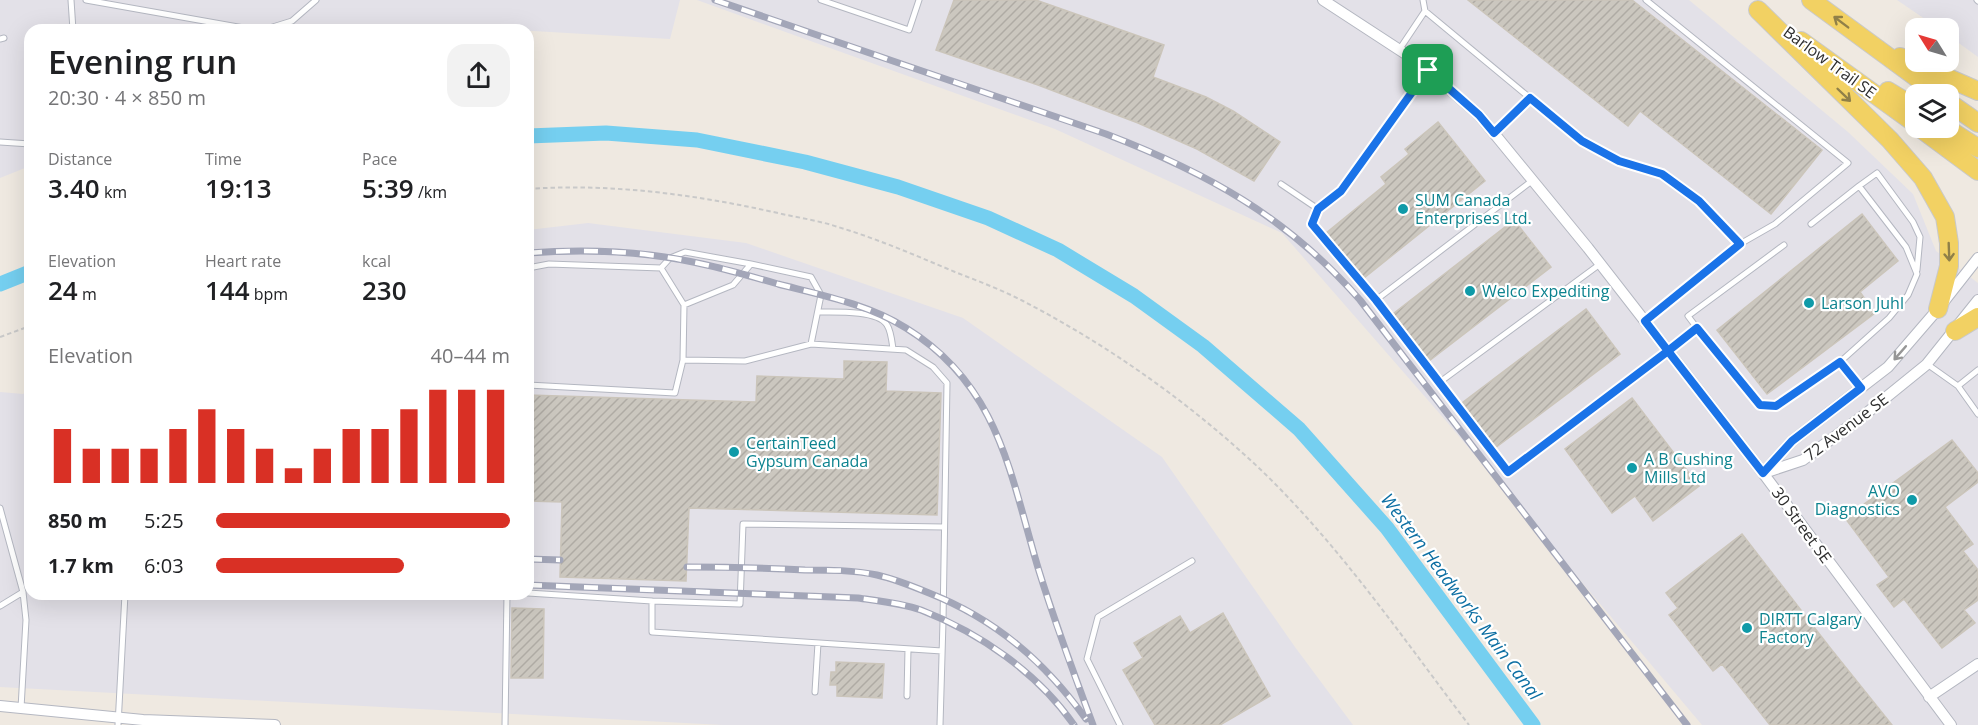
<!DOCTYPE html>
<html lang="en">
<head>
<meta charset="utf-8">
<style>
  body { margin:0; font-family:"Open Sans",sans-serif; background:#f2f2f2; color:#202124; height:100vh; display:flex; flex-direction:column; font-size:22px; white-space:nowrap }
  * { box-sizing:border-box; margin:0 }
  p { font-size:20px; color:#757577 }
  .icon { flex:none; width:33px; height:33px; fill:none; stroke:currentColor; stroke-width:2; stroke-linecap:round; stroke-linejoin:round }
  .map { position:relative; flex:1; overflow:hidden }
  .side { position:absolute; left:24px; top:24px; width:510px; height:576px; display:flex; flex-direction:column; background:#fff; border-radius:18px; box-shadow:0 6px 24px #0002 }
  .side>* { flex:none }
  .needle { width:39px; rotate:307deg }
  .fabs { position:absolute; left:1905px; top:18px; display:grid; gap:12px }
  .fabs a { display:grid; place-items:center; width:54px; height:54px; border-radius:12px; background:#fff; box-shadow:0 6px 24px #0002; font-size:30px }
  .pin { position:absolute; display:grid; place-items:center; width:51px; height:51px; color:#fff; margin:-26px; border-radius:12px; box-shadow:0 3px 9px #0006 }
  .round { display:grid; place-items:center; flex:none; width:63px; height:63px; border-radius:18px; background:#f2f2f2 }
  .head { display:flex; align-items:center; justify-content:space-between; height:102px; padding:0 24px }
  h1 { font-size:33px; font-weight:600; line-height:45px }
  .figures { display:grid; grid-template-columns:repeat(3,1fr); gap:9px; height:102px; padding:6px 24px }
  .figures div { display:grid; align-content:center }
  .figures b { font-size:26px; font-weight:600 }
  .figures small { font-size:16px; font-weight:400 }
  .figures p { font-size:16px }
  .chart { height:168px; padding:12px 24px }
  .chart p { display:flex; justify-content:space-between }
  .chart svg { width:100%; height:108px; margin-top:6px; stroke:#d93025; stroke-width:6 }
  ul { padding:0 24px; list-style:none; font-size:20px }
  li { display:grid; grid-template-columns:96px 72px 1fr; align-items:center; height:45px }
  li i { height:15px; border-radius:8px; background:#d93025 }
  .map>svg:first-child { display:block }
  .industrial { fill:#e3e1e8 }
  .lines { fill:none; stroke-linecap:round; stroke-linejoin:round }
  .canal { stroke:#75cff0; stroke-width:15 }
  .building { fill:url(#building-hatch); stroke:#cbc5ba; stroke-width:1.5 }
  .service-casing { stroke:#b4b7c1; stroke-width:7 }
  .minor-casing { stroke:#b4b7c1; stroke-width:12 }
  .primary-casing { stroke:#c9c9c9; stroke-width:20 }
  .path { stroke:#c9c9c9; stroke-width:2; stroke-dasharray:4.5 3; stroke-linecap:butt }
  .service { stroke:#fff; stroke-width:5 }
  .minor { stroke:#fff; stroke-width:10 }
  .primary { stroke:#f2d163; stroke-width:18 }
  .rail-casing { stroke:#a3a6b8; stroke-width:7 }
  .rail { stroke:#fff; stroke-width:4.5; stroke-dasharray:14; stroke-linecap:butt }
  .oneway { stroke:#908048 }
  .oneway2 { stroke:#969696 }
  .route-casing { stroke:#fff; stroke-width:12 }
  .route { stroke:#1a73e8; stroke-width:8 }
  .culture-dot { fill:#0f9aa8; stroke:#fff; stroke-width:2 }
  .labels { text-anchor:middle; stroke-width:4.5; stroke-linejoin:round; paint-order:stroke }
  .street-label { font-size:16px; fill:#2e2e2e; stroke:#fff }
  .culture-label { font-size:16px; fill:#0d838f; stroke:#fff; text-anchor:start }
  .water-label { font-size:18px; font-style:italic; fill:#0d6fa3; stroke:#fff }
</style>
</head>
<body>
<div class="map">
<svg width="1978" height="725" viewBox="0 0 1978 725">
  <defs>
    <pattern id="building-hatch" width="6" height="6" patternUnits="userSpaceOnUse" patternTransform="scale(1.5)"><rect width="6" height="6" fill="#cbc7bf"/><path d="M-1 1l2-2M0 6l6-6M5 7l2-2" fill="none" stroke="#afaba4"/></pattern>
  </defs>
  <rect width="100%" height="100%" fill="#efe9e1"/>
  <!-- industrial -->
  <path class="industrial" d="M0 0H680L670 39 500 29 30 30V166L0 178Z
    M697 0H1689L1848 132 1913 194 1936 251 1978 283V725H1702L1447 422 1282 233 1055 129Z
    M1897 0H1978V57L1949 36 1948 28H1938Z
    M588 223 746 243 963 318 1162 457 1295 647 1353 725H723L0 687V392L23 394 30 389V594H528V230Z"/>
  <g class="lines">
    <!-- canal -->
    <path class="canal" d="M528 136 606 133 697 140 805 162 898 187 988 218 1058 250 1134 296 1203 346 1299 429 1387 528 1533 725
      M0 284 30 272"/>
  </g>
  <!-- building -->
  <path class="building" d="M954 0H1036L1164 45 1153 77 1206 97 1233 111 1280 142 1254 181 1197 149 1138 123 1038 85 936 50Z
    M1468 0H1632L1822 150 1771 214 1640 111 1628 126Z
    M1438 122 1485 181 1364 278 1326 233 1386 184 1381 177 1409 154 1405 149Z
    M1862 214 1898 261 1860 292 1875 313 1767 394 1717 330Z
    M1514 220 1551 267 1429 361 1393 314Z
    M1586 309 1620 354 1495 448 1462 403Z
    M844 361 887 362 886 391 941 393 937 515 689 508 686 581 560 577 562 502 528 501V395L756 402 757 376 844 379Z
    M1632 398 1699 486 1653 521 1635 496 1612 513 1565 449Z
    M1952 440 1978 473V482L1945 507 1973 544 1963 551 1978 570V600L1964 610 1975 623 1942 648 1904 599 1894 607 1877 585 1889 577 1845 518Z
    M1742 534 1831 649 1892 725H1770L1722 664 1713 671 1669 615 1678 608 1666 593Z
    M512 608 544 609 543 678H511Z
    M1223 613 1270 696 1220 725H1155L1123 670 1143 658 1134 643 1180 616 1190 633Z
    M836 662 884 664 882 698 837 696V685H830L831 672H836Z"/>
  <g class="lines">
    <!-- service casing -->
    <g class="service-casing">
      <path id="service" d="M71 0 73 30
        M86 0 255 30
        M821 0 909 30 919 0
        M1423 0 1425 11
        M1646 0 1848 163 1775 224 1740 244
        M1977 0 1978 1
        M263 30 292 21 316 0
        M0 39 4 38
        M1399 50 1425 11 1582 141 1619 161 1662 174 1699 201 1740 244 1645 320
        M1428 70 1341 191 1318 209 1312 224 1376 300 1508 472 1697 328 1760 405 1776 406 1840 362
        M1494 133 1530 98
        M0 142 30 144
        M1281 184 1318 209
        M1859 186 1877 173 1913 222 1920 237 1917 270
        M1811 224 1859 186 1906 247 1917 274 1908 295 1889 318 1840 362 1861 388
        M528 268 549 264 661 268 684 305 683 360 675 393 528 385
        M661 268 670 258 685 252 751 264
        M1376 300 1533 180
        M684 305 733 285 751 264 811 277 821 295 811 344
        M818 312C834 312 878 310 887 325 891 331 892 342 893 349
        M1697 328 1688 316 1784 245
        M683 360 745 361 811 344 906 350 933 367 947 383 943 621 940 725
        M1927 364 1958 386
        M1978 370 1958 386 1978 414
        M1440 382 1600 264
        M0 508 23 592 26 620 21 708
        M528 593 652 601V632L942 651
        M652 601 740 604 743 524 944 527
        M0 606 23 592
        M815 692 818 643
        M907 696 908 649
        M118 725 125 594
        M505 725 507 594
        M1120 725 1087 659 1098 617 1192 561"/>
    </g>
    <!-- minor casing -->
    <g class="minor-casing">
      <path id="minor" d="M1323 0 1418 62 1479 115 1588 248 1763 473 1951 725
        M1763 473 1792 441 1888 367 1938 309 1978 258
        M1764 473 1803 460 1868 412 1926 365 1978 300
        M1929 697 1978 664
        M0 706 143 720 275 725"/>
    </g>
    <!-- primary casing -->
    <g class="primary-casing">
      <path id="primary" d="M1811 0 1939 94
        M1758 10 1890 140 1923 178 1945 217 1949 243V266L1938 309
        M1801 41 1916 124
        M1900 57 1978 91
        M1888 91 1916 108
        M1948 102 1978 123
        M1920 128 1978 171
        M1946 128 1978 148
        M1955 331 1978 317"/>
    </g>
    <!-- path -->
    <path class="path" d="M528 189C613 183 699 195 782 214 801 218 820 221 838 227 878 239 917 256 955 272 978 281 1002 290 1023 301 1108 345 1190 403 1260 469 1340 546 1402 637 1469 725
      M0 337 30 326"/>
    <!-- service -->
    <use href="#service" class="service"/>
    <!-- minor -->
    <use href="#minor" class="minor"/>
    <!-- primary -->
    <use href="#primary" class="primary"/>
    <!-- rail casing -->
    <g class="rail-casing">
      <path id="rail" d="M715 0 1106 134C1208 173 1287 217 1360 300L1687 725
        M528 253C569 250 609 250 650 255 694 260 736 272 778 284 821 295 868 304 906 328 1000 386 1010 475 1039 571 1055 623 1074 674 1093 725
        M528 559 560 560
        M687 567C726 567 765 568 805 570 829 570 854 570 877 575 895 579 912 586 929 593 995 619 1044 661 1086 719
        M528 585 858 598C879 601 901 603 921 610 980 633 1038 673 1074 725"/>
    </g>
    <!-- rail -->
    <use href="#rail" class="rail"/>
  </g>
  <!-- one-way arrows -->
  <defs><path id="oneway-shaft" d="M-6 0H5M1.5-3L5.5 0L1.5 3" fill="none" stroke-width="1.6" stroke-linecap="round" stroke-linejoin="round" transform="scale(1.5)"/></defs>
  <g class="oneway">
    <use href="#oneway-shaft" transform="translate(1841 22) rotate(-143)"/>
    <use href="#oneway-shaft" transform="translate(1844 95) rotate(44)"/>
    <use href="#oneway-shaft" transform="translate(1949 252) rotate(88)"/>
  </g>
  <use class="oneway2" href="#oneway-shaft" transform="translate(1900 353) rotate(131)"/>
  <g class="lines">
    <!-- route casing -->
    <g class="route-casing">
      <path id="route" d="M1428 70 1341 191 1318 209 1312 224 1376 300 1508 472 1668 351 1763 473 1792 441 1861 388 1840 362 1776 406 1760 405 1697 328 1668 351 1645 321 1740 244 1699 201 1662 174 1619 161 1582 141 1530 98 1494 133 1479 115 1428 70"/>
    </g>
    <!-- route -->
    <use href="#route" class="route"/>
  </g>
  <!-- markers -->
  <g class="culture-dot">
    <circle cx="1403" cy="209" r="6"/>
    <circle cx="1470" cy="291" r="6"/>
    <circle cx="1809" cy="303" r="6"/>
    <circle cx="734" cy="452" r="6"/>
    <circle cx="1632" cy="468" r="6"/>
    <circle cx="1912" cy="500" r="6"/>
    <circle cx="1747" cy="628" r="6"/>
  </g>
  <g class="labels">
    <!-- street labels -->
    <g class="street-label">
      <text transform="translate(1830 62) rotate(36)" y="6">Barlow Trail SE</text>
      <text transform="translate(1846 427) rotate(-37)" y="6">72 Avenue SE</text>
      <text transform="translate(1802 525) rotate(54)" y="6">30 Street SE</text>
    </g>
    <!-- culture labels -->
    <g class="culture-label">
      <text x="1415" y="206">SUM Canada<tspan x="1415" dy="18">Enterprises Ltd.</tspan></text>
      <text x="1482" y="297">Welco Expediting</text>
      <text x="1821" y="309">Larson Juhl</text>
      <text x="746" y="449">CertainTeed<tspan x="746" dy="18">Gypsum Canada</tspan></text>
      <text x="1644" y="465">A B Cushing<tspan x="1644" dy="18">Mills Ltd</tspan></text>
      <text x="1900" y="497" text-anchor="end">AVO<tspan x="1900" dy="18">Diagnostics</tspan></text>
      <text x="1759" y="625">DIRTT Calgary<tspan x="1759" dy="18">Factory</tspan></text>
    </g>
    <!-- water labels -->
    <g class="water-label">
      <text transform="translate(1461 597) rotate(53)" y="6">Western Headworks Main Canal</text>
    </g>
  </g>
</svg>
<div class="fabs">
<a><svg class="needle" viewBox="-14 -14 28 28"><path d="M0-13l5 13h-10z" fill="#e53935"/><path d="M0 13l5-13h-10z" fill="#757577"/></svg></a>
<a><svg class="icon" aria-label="layers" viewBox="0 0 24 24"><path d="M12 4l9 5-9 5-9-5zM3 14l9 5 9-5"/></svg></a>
</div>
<div class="pin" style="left:1428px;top:70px;background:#1e9e55"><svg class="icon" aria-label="arrive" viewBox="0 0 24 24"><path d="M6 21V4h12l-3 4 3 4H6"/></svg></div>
<section class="side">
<div class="head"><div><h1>Evening run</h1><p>20:30 · 4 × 850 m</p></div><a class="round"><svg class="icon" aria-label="share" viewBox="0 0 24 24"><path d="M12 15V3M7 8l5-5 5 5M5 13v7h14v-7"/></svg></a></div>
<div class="figures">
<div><p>Distance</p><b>3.40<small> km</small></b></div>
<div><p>Time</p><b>19:13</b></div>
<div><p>Pace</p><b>5:39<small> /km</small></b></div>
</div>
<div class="figures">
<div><p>Elevation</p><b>24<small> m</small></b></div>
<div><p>Heart rate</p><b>144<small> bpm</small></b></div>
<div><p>kcal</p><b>230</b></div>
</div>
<div class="chart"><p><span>Elevation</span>40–44 m</p>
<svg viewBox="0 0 160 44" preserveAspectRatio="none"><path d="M5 44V22M15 44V30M25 44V30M35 44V30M45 44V22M55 44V14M65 44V22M75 44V30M85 44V38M95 44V30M105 44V22M115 44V22M125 44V14M135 44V6M145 44V6M155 44V6"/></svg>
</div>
<ul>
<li><b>850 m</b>5:25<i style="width:100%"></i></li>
<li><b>1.7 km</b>6:03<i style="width:64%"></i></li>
</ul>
</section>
</div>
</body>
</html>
